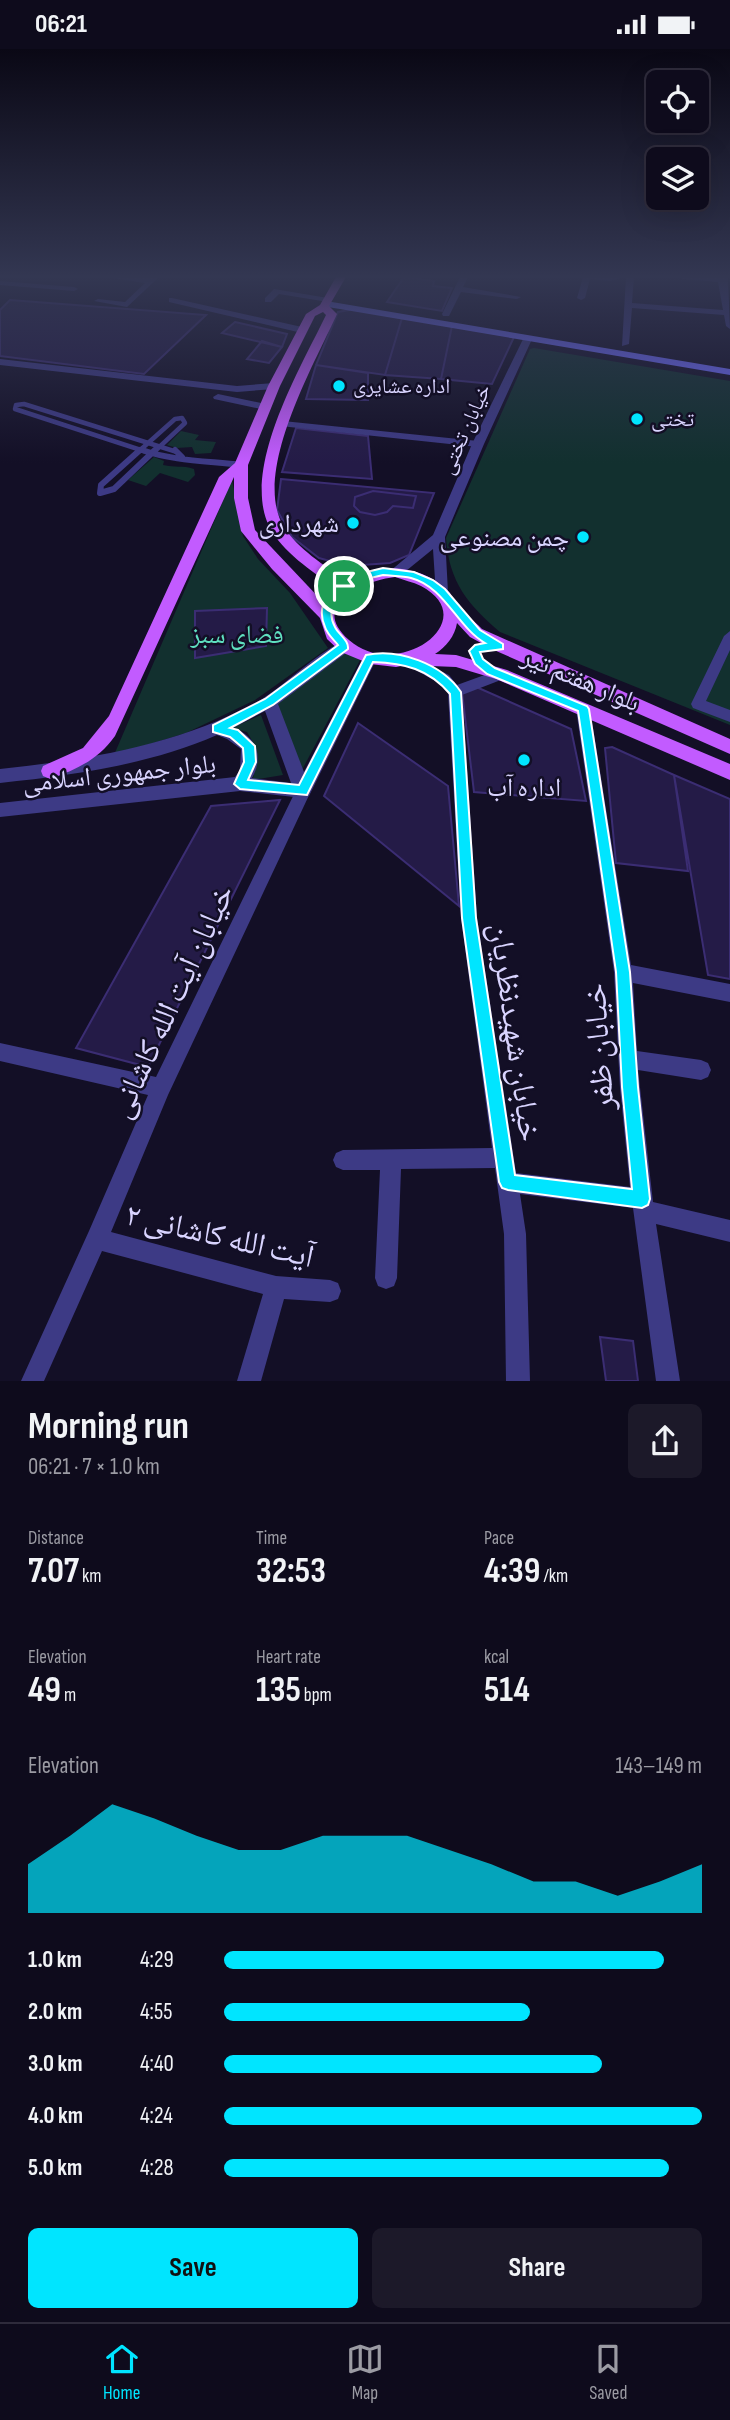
<!DOCTYPE html>
<html lang="en">
<head>
<meta charset="utf-8">
<style>
  body { margin:0; font-family:"Sofia Sans Condensed","Noto Naskh Arabic",sans-serif; background:#1c1929; color:#f1f3f6; height:100vh; display:flex; flex-direction:column; font-size:26px; white-space:nowrap }
  * { box-sizing:border-box; margin:0 }
  p { font-size:23px; color:#9b9ba3 }
  .icon { flex:none; width:38px; height:38px; fill:none; stroke:currentColor; stroke-width:2; stroke-linecap:round; stroke-linejoin:round }
  .map { position:relative; height:1332px; overflow:hidden }
  .drawer { display:flex; flex-direction:column; background:#0e0b1c; flex:1 }
  .drawer>* { flex:none }
  .buttons { position:absolute; left:646px; top:21px; display:grid; gap:14px }
  .buttons a { display:grid; place-items:center; width:63px; height:63px; border-radius:10px; background:#0e0b1c; box-shadow:0 7px 28px #0002,0 0 0 2px #2e2b3b; font-size:35px }
  .pin { position:absolute; display:grid; place-items:center; width:60px; height:60px; color:#fff; margin:-30px; border:4px solid #fff; border-radius:50%; box-shadow:0 2px 7px #0007 }
  .round { display:grid; place-items:center; flex:none; width:74px; height:74px; border-radius:10px; background:#1c1929 }
  .overview { display:flex; align-items:center; justify-content:space-between; height:119px; padding:0 28px }
  h1 { font-size:38px; font-weight:700; line-height:52px }
  .stats { display:grid; grid-template-columns:repeat(3,1fr); gap:10px; height:119px; padding:7px 28px }
  .stats div { display:grid; align-content:center }
  .stats b { font-size:35px; font-weight:700 }
  .stats small { font-size:19px; font-weight:400 }
  .stats p { font-size:19px }
  .chart { height:196px; padding:14px 28px }
  .chart p { display:flex; justify-content:space-between }
  .chart svg { width:100%; height:126px; margin-top:7px; fill:#00e5ff; opacity:.7 }
  .button { display:flex; gap:14px; margin-top:auto; padding:14px 28px }
  .button a { flex:1; height:80px; border-radius:10px; background:#00e5ff; color:#111; font-size:28px; font-weight:700; line-height:80px; text-align:center }
  .button a+a { background:#1c1929; color:#f1f3f6 }
  ul { padding:0 28px; list-style:none; font-size:23px }
  li { display:grid; grid-template-columns:112px 84px 1fr; align-items:center; height:52px }
  li i { height:18px; border-radius:9px; background:#00e5ff }
  .status { display:flex; justify-content:space-between; align-items:center; height:49px; padding:0 35px; background:#0e0b1c; direction:ltr }
  .status svg { height:19px; fill:currentColor }
  .dock { display:flex; justify-content:space-around; align-items:center; height:98px; border-top:2px solid #2e2b3b; background:#0e0b1c; font-size:19px; color:#9b9ba3 }
  .dock a { display:grid; justify-items:center; gap:4px }
  .dock .active { color:#00e5ff }
  .map>svg:first-child { display:block }
  .green { fill:#12302f }
  .building { fill:#241b47; stroke:#3b2d73; stroke-width:2 }
  .lines { fill:none; stroke-linecap:round; stroke-linejoin:round }
  .service-far1 { stroke:#3d3a85; stroke-width:4.5 }
  .service { stroke:#3d3a85; stroke-width:6 }
  .minor { fill:#3d3a85; fill-rule:evenodd }
  .tertiary { fill:#3d3a85; fill-rule:evenodd }
  .secondary { fill:#6f6bff; fill-rule:evenodd }
  .primary { fill:#c25bff; fill-rule:evenodd }
  .route { fill:#00e5ff; stroke:#fff; stroke-width:2; fill-rule:evenodd }
  .poi-dot { fill:#00e5ff; stroke:#130f26; stroke-width:2.5 }
  .labels { text-anchor:middle; stroke-width:5; stroke-linejoin:round; paint-order:stroke }
  .far-poi-label { font-size:21px; fill:#d9d4ff; stroke:#130f26; text-anchor:start }
  .far-street-label { font-size:21px; fill:#d9d4ff; stroke:#130f26 }
  .poi-label { font-size:26px; fill:#d9d4ff; stroke:#130f26; text-anchor:end }
  .park-label { font-size:26px; fill:#5fe0c0; stroke:#130f26 }
  .street-label { font-size:26px; fill:#d9d4ff; stroke:#130f26 }
  .near-street-label { font-size:32px; fill:#d9d4ff; stroke:#130f26 }
</style>
</head>
<body>
<div class="status"><b>06:21</b><svg viewBox="0 0 49 12"><path d="M0 12V9h3v3zM5 12V6h3v6zM10 12V3h3v9zM15 12V0h3v12zM26 1h20v11H26zM47 4h2v5h-2z"/></svg></div>
<div class="map">
<svg width="730" height="1332" viewBox="0 0 730 1332">
  <rect width="100%" height="100%" fill="#130f26"/>
  <!-- green -->
  <path class="green" d="M534 299 730 332V676L500 583C468 556 449 533 446 489L530 300Z
    M181 382 199 386 195 391 216 393 211 404 195 405 192 398 177 399 167 396Z
    M154 408 164 412 163 416C175 419 182 416 194 420L195 426 188 433 160 424 146 437 128 431Z
    M232 431 243 487 258 510 290 544 328 599 255 651 186 684 114 706Z
    M340 599 360 611 302 721 271 655Z
    M261 666 283 726 252 731C259 713 258 700 247 683L231 679Z"/>
  <!-- building -->
  <path class="building" d="M404 228 434 232 433 237 452 239 442 262 387 253Z
    M10 251 206 266 144 325 0 307V261Z
    M355 260 402 269 385 326 316 316 338 263Z
    M402 269 452 277 441 330 385 326Z
    M235 273 287 285 282 298 222 284Z
    M452 277 514 288 492 335 441 330Z
    M262 292 282 298 269 314 247 310Z
    M316 316 368 324V351L306 350Z
    M296 379 368 387 372 430 282 423Z
    M281 430 434 444 409 506 390 514 348 517 319 509 292 488 277 461Z
    M373 442 416 447 413 459 393 457 387 463 375 466 360 463 354 457 355 448Z
    M267 559 266 597 195 609V562Z
    M474 637 571 680 586 752 474 743 462 643Z
    M358 674 448 737 459 857 324 747Z
    M612 698 674 726 688 822 616 814 605 699Z
    M674 726 730 750V930L708 926Z
    M280 751 148 1018 76 999 211 757Z
    M600 1288 633 1292 638 1332H606Z"/>
  <g class="lines">
    <!-- service-far1 -->
    <path class="service-far1" d="M16 356 15 360 147 403
      M16 356 24 355 177 403
      M138 403 175 370 182 369 185 374 154 403"/>
    <!-- service -->
    <path class="service" d="M140 401 101 436 100 444 114 440 155 401
      M142 401C173 412 208 412 241 416
      M175 401 182 408"/>
    <!-- minor -->
    <path class="minor" d="M106 228H159L127 258 94 252 98 250 125 253 145 234Z
      M460 228H468L463 238 521 248 517 250 461 243 449 267H443L442 265Z
      M583 228H624L610 232 590 230 585 249 581 251 577 249Z
      M626 228H634L632 254 723 261 718 233 683 230 679 228 728 229 730 280 726 277 724 266 632 259 629 295 622 297Z
      M0 232 74 238 78 240 74 242 0 236Z
      M274 240 328 249 332 251 328 253 279 245 271 253H265V249Z
      M172 249 302 278 306 281 302 284 169 253V249Z
      M283 372 478 392 483 395 478 398 280 377 278 375Z
      M730 582V601L706 652 730 661V673L693 659 691 655 724 587Z
      M406 605 449 626 457 636 501 620 508 625 506 629 462 646 477 869 516 1124 630 1138 620 1039 614 923 576 660 578 656H588L590 660 631 916 730 935V953L633 934 637 1002 701 1011 708 1014 711 1021 708 1028 701 1031 638 1021 653 1153 730 1171V1193L656 1175 680 1332H656L633 1159 520 1145 526 1185 530 1332H506L504 1185 495 1119 401 1120 397 1229 394 1237 386 1240 378 1237 375 1229 380 1121H343L336 1118 333 1111 336 1104 343 1101 492 1099 461 869 448 644 439 634 401 613 399 610 401 607Z
      M303 736 308 737 311 742 168 1046 111 1183 276 1227 330 1231 338 1234 341 1242 338 1250 330 1253 284 1250 261 1332H237L263 1245 102 1202 44 1332H21L89 1182 148 1046 0 1012V994L156 1028 298 737Z"/>
    <!-- tertiary -->
    <path class="tertiary" d="M525 286 533 288 484 395 445 488 448 543 446 546H436L433 500 401 526 396 528 389 523 433 486 472 395Z
      M0 310 237 337 274 334 279 337 274 340 237 343 0 316Z
      M218 345 266 355 271 358 266 361 214 350 213 348Z
      M345 592 352 597 350 601 278 655 304 723 365 605 370 603 377 609 309 747 303 749 240 742 0 768V754L235 728 240 721 241 700 227 690 217 686C148 716 74 726 0 734V720C92 710 181 696 262 650 285 636 324 598 345 592ZM265 662 291 734 252 729C264 708 257 687 233 679Z"/>
    <!-- secondary -->
    <path class="secondary" d="M326 252 730 320V326L322 257 321 255Z"/>
    <!-- primary -->
    <path class="primary" d="M336 228H346L329 257 337 265C314 316 251 425 284 478 298 500 324 516 345 531 378 513 422 515 449 543 451 545 452 549 454 552 461 562 473 571 482 580L730 690V705L494 601 470 588 457 574C455 587 446 598 435 605L456 606 507 621 730 715V731L496 630 456 618 406 616 396 618 370 615 341 603 327 590 320 569 272 520 241 482 234 449V428L115 687C98 711 77 720 50 730L43 727 41 722 43 717 83 699 109 667 219 428 235 414 268 337 306 265 320 256ZM323 263 326 266C301 318 241 419 269 477 282 503 312 522 335 539L324 554 255 481 248 449V416L280 337 315 267ZM395 528C403 531 413 533 421 537 485 571 397 634 349 591 308 555 363 532 395 528Z"/>
  </g>
  <!-- sky -->
  <linearGradient id="sky" x2="0" y2="1"><stop stop-color="#0a0815"/><stop offset="0.55" stop-color="#333752"/><stop offset="1" stop-color="#333752" stop-opacity="0"/></linearGradient>
  <rect width="730" height="414" fill="url(#sky)"/>
  <!-- route -->
  <path class="route" d="M383 519 414 523 433 531 445 540 480 581 503 595V600L480 603 483 610 495 619 587 657 589 660 630 923 638 1038 650 1150 648 1156 642 1159 508 1141 502 1139 499 1133 462 869 450 645C429 620 404 614 373 613L307 746 240 740 234 735 244 713 243 699 230 688 213 683V676L265 650 338 596C334 591 327 585 325 578 309 542 358 524 383 519ZM383 526C392 527 402 527 411 529 445 538 457 578 485 594L475 596 469 602 475 615 487 625 578 662 616 923 622 1038 632 1140 515 1126 476 869 461 643C442 615 399 599 366 606L299 736 248 731 256 713 255 697 238 681 230 679 273 656 348 600C349 591 339 586 335 578 319 548 362 530 383 526Z"/>
  <!-- markers -->
  <g class="poi-dot">
    <circle cx="339" cy="337" r="7"/>
    <circle cx="637" cy="370" r="7"/>
    <circle cx="353" cy="474" r="7"/>
    <circle cx="583" cy="488" r="7"/>
    <circle cx="524" cy="711" r="7"/>
  </g>
  <g class="labels">
    <!-- far-poi labels -->
    <g class="far-poi-label">
      <text x="353" y="344">اداره عشایری</text>
      <text x="651" y="377">تختی</text>
    </g>
    <!-- far-street labels -->
    <g class="far-street-label">
      <text transform="translate(465 380) rotate(-66)" y="7">خیابان تختی</text>
    </g>
    <!-- poi labels -->
    <g class="poi-label">
      <text x="339" y="483">شهرداری</text>
      <text x="569" y="497">چمن مصنوعی</text>
      <text x="524" y="747" text-anchor="middle">اداره آب</text>
    </g>
    <!-- park labels -->
    <g class="park-label">
      <text x="237" y="594">فضای سبز</text>
    </g>
    <!-- street labels -->
    <g class="street-label">
      <text transform="translate(581 630) rotate(23)" y="9">بلوار هفتم تیر</text>
      <text transform="translate(119 724) rotate(-6)" y="9">بلوار جمهوری اسلامی</text>
    </g>
    <!-- near-street labels -->
    <g class="near-street-label">
      <text transform="translate(171 952) rotate(-65)" y="11">خیابان آیت الله کاشانی</text>
      <text transform="translate(516 983) rotate(82)" y="11">خیابان شهیدنظریان</text>
      <text transform="translate(598 998) rotate(-94)" y="11">خیابان ظفر</text>
      <text transform="translate(220 1186) rotate(13)" y="11">آیت الله کاشانی ۲</text>
    </g>
  </g>
</svg>
<div class="buttons">
<a><svg class="icon" aria-label="locate" viewBox="0 0 24 24"><circle cx="12" cy="12" r="6"/><path d="M12 2v4M12 18v4M2 12h4M18 12h4"/></svg></a>
<a><svg class="icon" aria-label="layers" viewBox="0 0 24 24"><path d="M12 4l9 5-9 5-9-5zM3 14l9 5 9-5"/></svg></a>
</div>
<div class="pin" style="left:344px;top:537px;background:#1e9e55"><svg class="icon" aria-label="arrive" viewBox="0 0 24 24"><path d="M6 21V4h12l-3 4 3 4H6"/></svg></div>
</div>
<section class="drawer">
<div class="overview"><div><h1>Morning run</h1><p>06:21 · 7 × 1.0 km</p></div><a class="round"><svg class="icon" aria-label="share" viewBox="0 0 24 24"><path d="M12 15V3M7 8l5-5 5 5M5 13v7h14v-7"/></svg></a></div>
<div class="stats">
<div><p>Distance</p><b>7.07<small> km</small></b></div>
<div><p>Time</p><b>32:53</b></div>
<div><p>Pace</p><b>4:39<small> /km</small></b></div>
</div>
<div class="stats">
<div><p>Elevation</p><b>49<small> m</small></b></div>
<div><p>Heart rate</p><b>135<small> bpm</small></b></div>
<div><p>kcal</p><b>514</b></div>
</div>
<div class="chart"><p><span>Elevation</span>143–149 m</p>
<svg viewBox="0 0 160 44" preserveAspectRatio="none"><path d="M0 44V27L10 17L20 6L30 11L40 17L50 22L60 22L70 17L80 17L90 17L100 22L110 27L120 33L130 33L140 38L150 33L160 27V44z"/></svg>
</div>
<ul>
<li><b>1.0 km</b>4:29<i style="width:92%"></i></li>
<li><b>2.0 km</b>4:55<i style="width:64%"></i></li>
<li><b>3.0 km</b>4:40<i style="width:79%"></i></li>
<li><b>4.0 km</b>4:24<i style="width:100%"></i></li>
<li><b>5.0 km</b>4:28<i style="width:93%"></i></li>
</ul>
<div class="button"><a>Save</a><a>Share</a></div>
</section>
<nav class="dock">
<a class="active"><svg class="icon" aria-label="home" viewBox="0 0 24 24"><path d="M3 11l9-7 9 7M6 9v11h12V9"/></svg>Home</a>
<a><svg class="icon" aria-label="map" viewBox="0 0 24 24"><path d="M3 6l6-2 6 2 6-2v14l-6 2-6-2-6 2zM9 4v14M15 6v14"/></svg>Map</a>
<a><svg class="icon" aria-label="saved" viewBox="0 0 24 24"><path d="M7 4h10v16l-5-4-5 4z"/></svg>Saved</a>
</nav>
</body>
</html>
